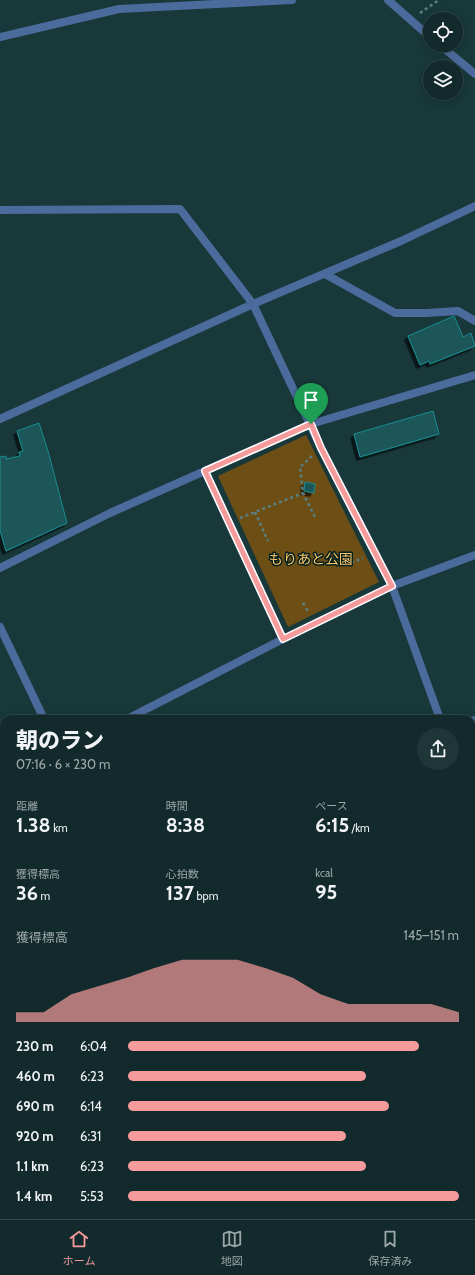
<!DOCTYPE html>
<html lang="ja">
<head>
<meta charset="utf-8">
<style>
  body { margin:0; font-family:Cabin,"Noto Sans JP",sans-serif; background:#1f3638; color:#f1f3f6; height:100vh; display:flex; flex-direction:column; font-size:15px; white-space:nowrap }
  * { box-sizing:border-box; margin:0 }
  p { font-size:13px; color:#9ca7a9 }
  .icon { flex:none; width:22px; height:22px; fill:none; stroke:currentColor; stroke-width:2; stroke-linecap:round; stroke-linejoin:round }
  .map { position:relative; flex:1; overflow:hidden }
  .side { position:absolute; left:0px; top:715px; width:475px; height:504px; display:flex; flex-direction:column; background:#122a2c; border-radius:12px 12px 0 0; box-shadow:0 2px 10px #0003,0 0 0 1px #314648 }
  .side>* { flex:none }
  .controls { position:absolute; left:423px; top:12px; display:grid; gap:8px }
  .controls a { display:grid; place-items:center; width:40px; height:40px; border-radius:50%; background:#122a2c; box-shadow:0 2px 10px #0003,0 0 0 1px #314648; font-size:20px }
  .pin { position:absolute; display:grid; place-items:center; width:34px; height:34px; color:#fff; margin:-41px -17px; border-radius:50% 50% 50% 0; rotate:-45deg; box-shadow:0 0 4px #0007 }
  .pin .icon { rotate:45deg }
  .round { display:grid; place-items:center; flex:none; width:42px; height:42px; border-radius:21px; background:#1f3638 }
  .head { display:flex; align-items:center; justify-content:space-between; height:68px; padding:0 16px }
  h1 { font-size:22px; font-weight:800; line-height:30px }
  .metrics { display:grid; grid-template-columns:repeat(3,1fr); gap:6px; height:68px; padding:4px 16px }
  .metrics div { display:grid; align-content:center }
  .metrics b { font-size:20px; font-weight:800 }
  .metrics small { font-size:11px; font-weight:400 }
  .metrics p { font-size:11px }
  .chart { height:112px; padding:8px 16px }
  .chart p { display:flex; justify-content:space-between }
  .chart svg { width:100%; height:72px; margin-top:4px; fill:#f59b9b; opacity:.7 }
  ul { padding:0 16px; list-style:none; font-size:13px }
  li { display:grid; grid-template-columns:64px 48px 1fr; align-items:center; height:30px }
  li i { height:10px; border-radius:5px; background:#f59b9b }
  .tab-bar { display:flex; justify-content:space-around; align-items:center; height:56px; border-top:1px solid #314648; background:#122a2c; font-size:11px; color:#9ca7a9 }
  .tab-bar a { display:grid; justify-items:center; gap:2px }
  .tab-bar .current { color:#f59b9b }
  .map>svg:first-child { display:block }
  .green { fill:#6d4f16 }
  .building { fill:#1f5659; stroke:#178d92; filter:url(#shadow) }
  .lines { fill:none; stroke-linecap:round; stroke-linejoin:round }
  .path { stroke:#597f81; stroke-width:2.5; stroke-dasharray:3 3; stroke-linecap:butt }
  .service { stroke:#4c6b9d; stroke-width:8 }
  .minor { stroke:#4c6b9d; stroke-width:8 }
  .tertiary { stroke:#4c6b9d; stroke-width:8 }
  .route-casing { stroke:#fff; stroke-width:8 }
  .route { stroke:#f59b9b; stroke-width:5 }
  .labels { text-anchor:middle; stroke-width:3; stroke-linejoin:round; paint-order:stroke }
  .park-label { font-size:14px; fill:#fdc564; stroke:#001f21 }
</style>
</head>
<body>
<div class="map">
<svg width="475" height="1219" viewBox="0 0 475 1219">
  <defs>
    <filter id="shadow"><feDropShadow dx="-3.5" dy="3.5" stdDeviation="0" flood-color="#0009"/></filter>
  </defs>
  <rect width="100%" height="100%" fill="#18383a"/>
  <!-- green -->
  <path class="green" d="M306 435 379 582 288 627 218 476Z"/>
  <!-- building -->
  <path class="building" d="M454 316 463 337 471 333 475 346 430 364 429 361 420 365 408 336Z
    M433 411 439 434 360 457 354 434Z
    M39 423 48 451 67 523 6 551 0 530V457L6 456V459L20 456 19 452 23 451 17 431Z
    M305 482 315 484 314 493 304 491Z
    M4 811V842L0 844V815Z
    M4 844V878L0 881V846Z
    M471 874 475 883V906L471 908Z
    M2 888 4 891V901L0 904V889Z
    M4 911V930L0 933V914Z
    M475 922V952L474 949 471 951V923Z
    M475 998V1012L471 1014V999Z
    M4 1008V1026L0 1021V1011Z
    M475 1022V1054L471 1045V1024Z
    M4 1068V1130L0 1124V1120L3 1118 0 1115V1071Z
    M471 1090 475 1092 474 1119 471 1114Z
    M4 1140V1177L0 1171V1143Z
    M475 1172V1190L471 1192V1174Z
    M471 1208 475 1217 471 1219H453L451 1215H471Z
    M17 1215H38L30 1219H19Z
    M51 1215H67L70 1219H45Z
    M180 1215H209L211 1219H183Z
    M217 1215H232L224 1219H220Z
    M240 1215H248L251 1219H233Z
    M291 1215H321L323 1219H293Z
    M388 1215H396L389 1219Z
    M405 1215H441L443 1219H402L401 1217Z"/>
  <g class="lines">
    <!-- path -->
    <path class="path" d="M420 13 439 0
      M312 456 300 467 303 493 316 519
      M255 512 268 541
      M240 518 303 493
      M351 563 363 558
      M303 603 309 613"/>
    <!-- service -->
    <path class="service" d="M0 37 119 9 292 0
      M325 274 395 313H427L458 311 475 321"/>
    <!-- minor -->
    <path class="minor" d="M388 0 430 37
      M440 45 475 74
      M0 210 180 209 253 304 321 448 392 586 440 719
      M205 471 283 639
      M0 568 110 513 311 424 475 375
      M0 627 44 719
      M127 719 283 639 392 586 475 555
      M471 721 475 720
      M0 796 4 793
      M471 831 475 845
      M0 947 4 944
      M471 983 475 981
      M0 1036 4 1041
      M472 1134 475 1140
      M0 1203 4 1201
      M152 1215 155 1219
      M371 1215 374 1219"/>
    <!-- tertiary -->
    <path class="tertiary" d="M0 419 253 304 401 241 475 206"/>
  </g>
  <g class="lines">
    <!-- route casing -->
    <g class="route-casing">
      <path id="route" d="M311 424 321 448 392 586 283 639 205 471Z"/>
    </g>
    <!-- route -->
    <use href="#route" class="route"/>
  </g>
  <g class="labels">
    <!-- park labels -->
    <g class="park-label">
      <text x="311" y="564">もりあと公園</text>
    </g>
  </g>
</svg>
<div class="controls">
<a><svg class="icon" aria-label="locate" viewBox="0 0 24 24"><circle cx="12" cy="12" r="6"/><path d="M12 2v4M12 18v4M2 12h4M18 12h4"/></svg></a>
<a><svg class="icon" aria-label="layers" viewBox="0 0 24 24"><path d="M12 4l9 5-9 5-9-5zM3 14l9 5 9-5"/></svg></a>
</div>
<div class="pin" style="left:311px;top:424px;background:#1e9e55"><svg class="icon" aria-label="arrive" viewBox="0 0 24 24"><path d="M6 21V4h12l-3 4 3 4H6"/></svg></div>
<section class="side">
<div class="head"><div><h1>朝のラン</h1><p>07:16 · 6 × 230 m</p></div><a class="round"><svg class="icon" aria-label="share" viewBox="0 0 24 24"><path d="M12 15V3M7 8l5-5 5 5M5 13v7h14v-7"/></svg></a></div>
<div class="metrics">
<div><p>距離</p><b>1.38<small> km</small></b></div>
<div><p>時間</p><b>8:38</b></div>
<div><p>ペース</p><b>6:15<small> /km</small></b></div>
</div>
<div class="metrics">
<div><p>獲得標高</p><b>36<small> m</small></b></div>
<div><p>心拍数</p><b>137<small> bpm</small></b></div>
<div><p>kcal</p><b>95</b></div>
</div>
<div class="chart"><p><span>獲得標高</span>145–151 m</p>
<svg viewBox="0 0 160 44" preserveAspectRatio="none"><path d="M0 44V38L10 38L20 27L30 22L40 17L50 11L60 6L70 6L80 6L90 11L100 17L110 27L120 33L130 33L140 33L150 33L160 38V44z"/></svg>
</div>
<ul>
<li><b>230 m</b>6:04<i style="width:88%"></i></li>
<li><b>460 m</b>6:23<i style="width:72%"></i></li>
<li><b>690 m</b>6:14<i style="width:79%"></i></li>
<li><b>920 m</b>6:31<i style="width:66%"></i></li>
<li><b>1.1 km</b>6:23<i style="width:72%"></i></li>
<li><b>1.4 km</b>5:53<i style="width:100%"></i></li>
</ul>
</section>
</div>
<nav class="tab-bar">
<a class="current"><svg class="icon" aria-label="home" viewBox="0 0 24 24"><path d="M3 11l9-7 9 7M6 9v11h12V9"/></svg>ホーム</a>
<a><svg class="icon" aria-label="map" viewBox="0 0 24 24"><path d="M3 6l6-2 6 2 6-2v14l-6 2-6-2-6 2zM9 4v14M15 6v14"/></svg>地図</a>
<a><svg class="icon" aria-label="saved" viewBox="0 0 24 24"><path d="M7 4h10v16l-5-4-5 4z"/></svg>保存済み</a>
</nav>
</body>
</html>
